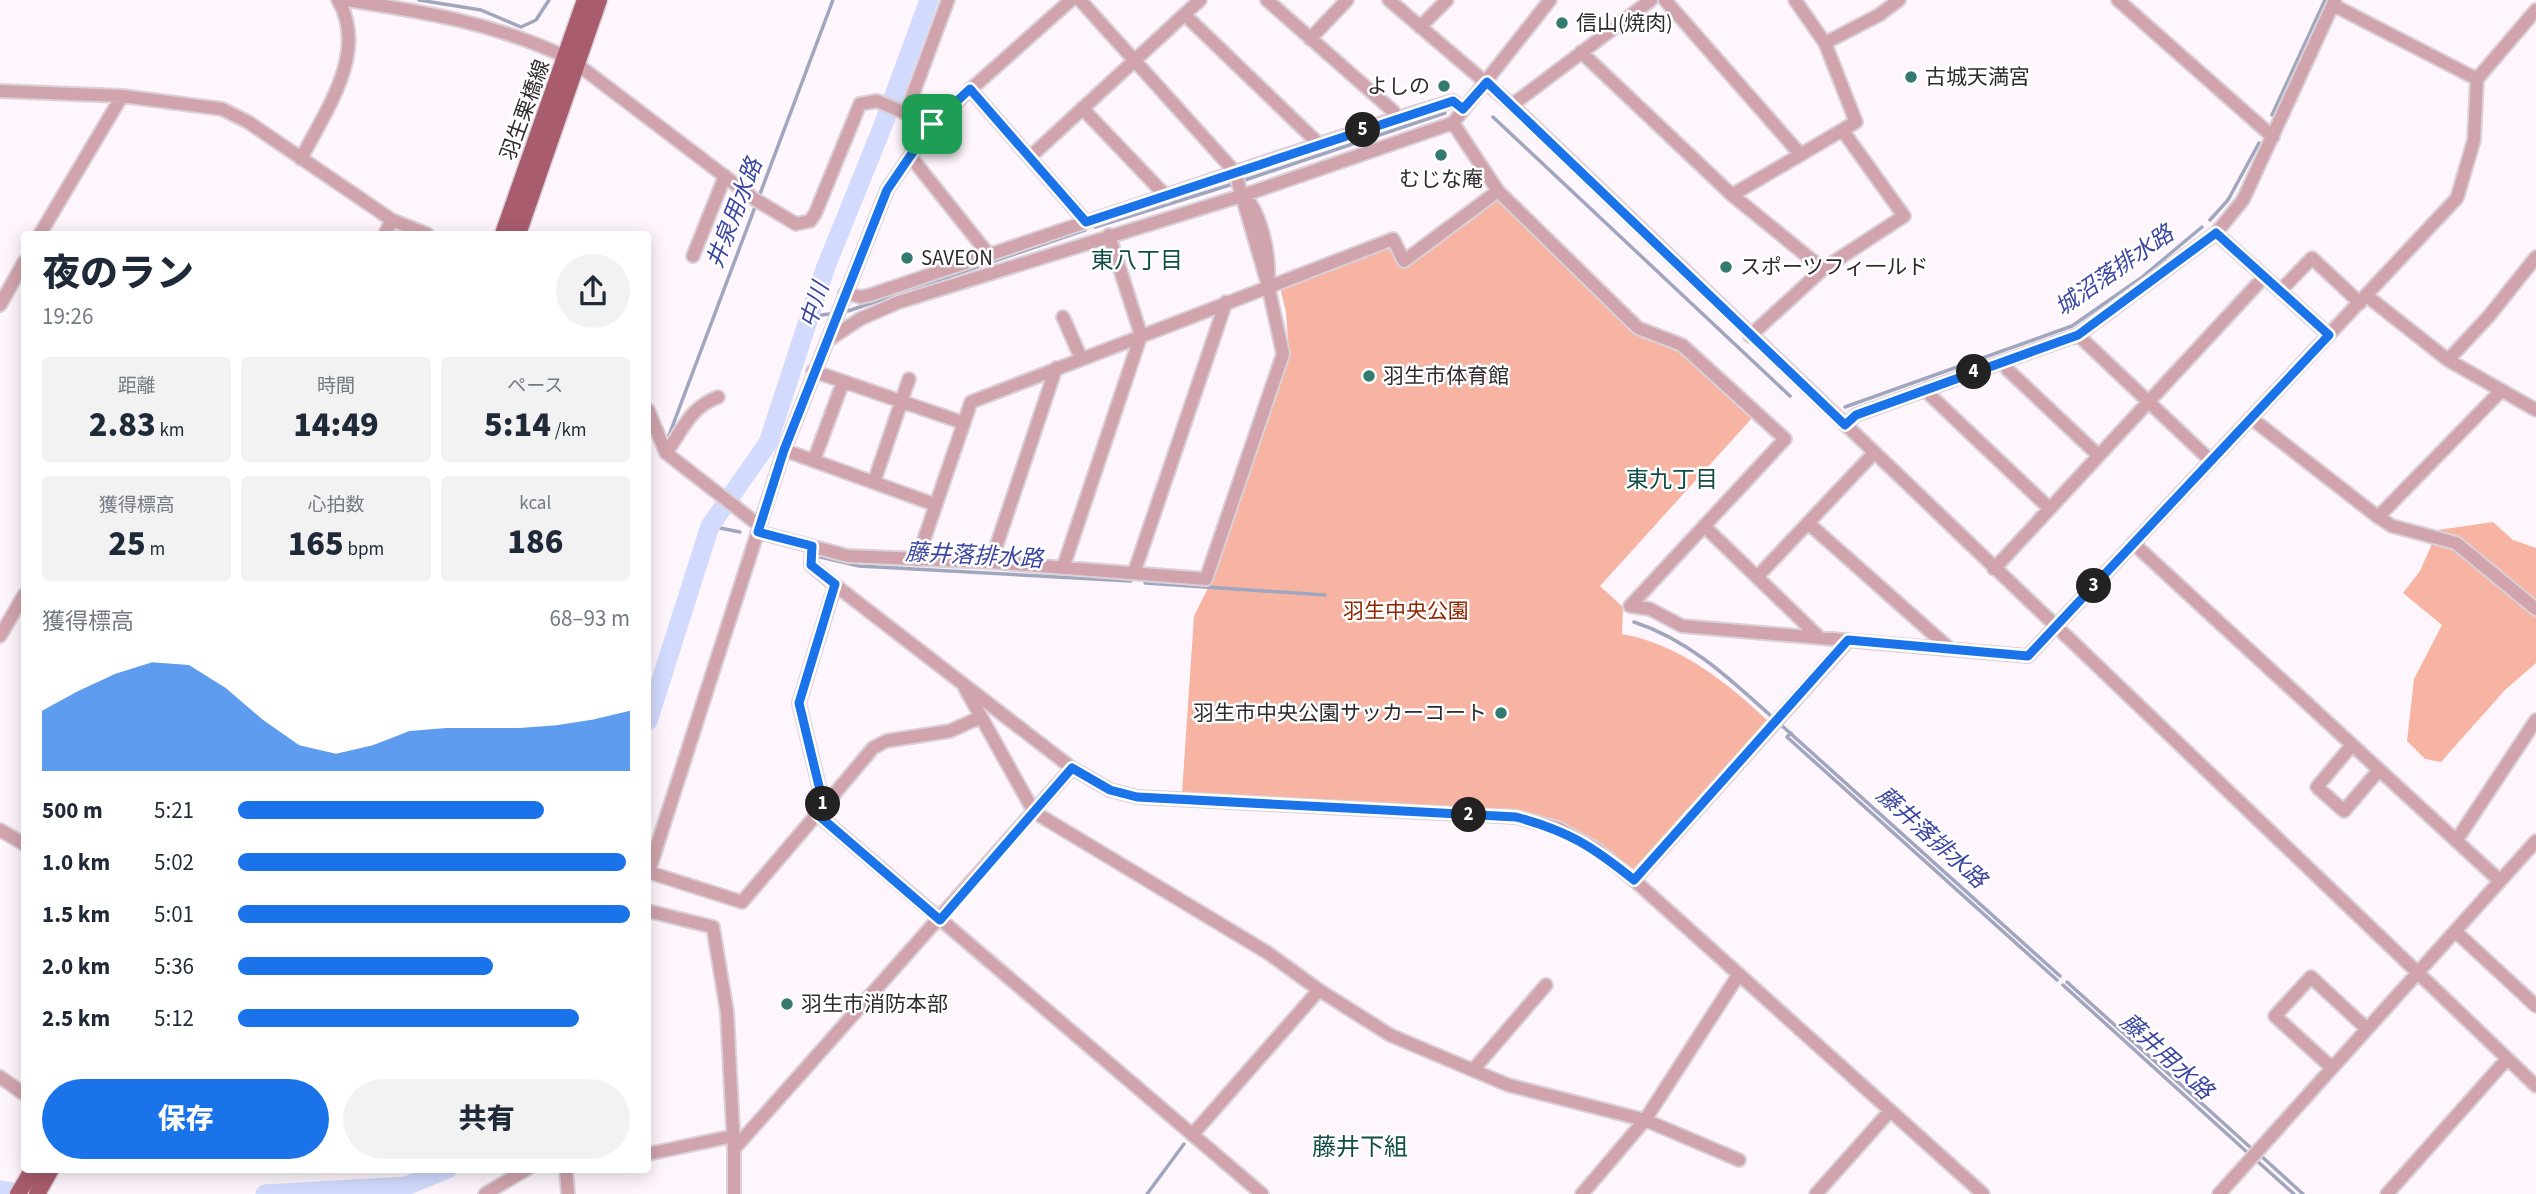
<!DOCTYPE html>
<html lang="ja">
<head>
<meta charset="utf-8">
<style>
  body { margin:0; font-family:"Source Sans 3","Noto Sans JP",sans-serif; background:#f2f2f3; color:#1f2937; height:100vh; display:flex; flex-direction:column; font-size:26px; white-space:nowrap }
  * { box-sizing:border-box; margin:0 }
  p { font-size:23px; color:#747a83 }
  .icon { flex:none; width:38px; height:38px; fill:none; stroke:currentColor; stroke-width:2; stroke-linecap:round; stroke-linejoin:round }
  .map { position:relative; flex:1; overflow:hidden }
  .sheet { position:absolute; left:21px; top:231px; width:630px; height:942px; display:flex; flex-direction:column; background:#fff; border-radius:7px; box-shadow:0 4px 18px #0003 }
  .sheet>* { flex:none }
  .pin { position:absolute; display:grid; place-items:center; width:60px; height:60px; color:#fff; margin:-30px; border-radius:14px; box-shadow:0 4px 10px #0006 }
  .km { position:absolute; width:35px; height:35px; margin:-18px; border-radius:50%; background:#222; color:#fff; font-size:19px; line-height:35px; text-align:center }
  .round { display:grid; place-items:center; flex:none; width:74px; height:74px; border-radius:37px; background:#f2f2f3 }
  .summary { display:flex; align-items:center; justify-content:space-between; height:119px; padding:0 21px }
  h1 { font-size:38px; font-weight:800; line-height:52px }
  .stats { display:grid; grid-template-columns:repeat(3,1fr); gap:10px; height:119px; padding:7px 21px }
  .stats div { display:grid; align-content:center; border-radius:7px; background:#f2f2f3; text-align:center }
  .stats b { font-size:35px; font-weight:800 }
  .stats small { font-size:19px; font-weight:400 }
  .stats p { font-size:19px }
  .chart { height:196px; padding:14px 21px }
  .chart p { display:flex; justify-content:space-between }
  .chart svg { width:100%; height:126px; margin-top:7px; fill:#1a73e8; opacity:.7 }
  .cta { display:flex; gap:14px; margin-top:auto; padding:14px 21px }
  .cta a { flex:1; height:80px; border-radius:42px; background:#1a73e8; color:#fff; font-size:28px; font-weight:800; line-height:80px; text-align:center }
  .cta a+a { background:#f2f2f3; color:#1f2937 }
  ul { padding:0 21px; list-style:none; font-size:23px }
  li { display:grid; grid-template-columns:112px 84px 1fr; align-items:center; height:52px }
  li i { height:18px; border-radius:9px; background:#1a73e8 }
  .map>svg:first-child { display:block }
  .green { fill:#f7b4a2 }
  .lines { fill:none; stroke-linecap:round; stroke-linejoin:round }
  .stream { stroke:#a1a6bf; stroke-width:3.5 }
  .river { stroke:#d2dbfd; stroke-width:19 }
  .minor-casing { stroke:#d9d1d7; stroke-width:16 }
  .major-casing { stroke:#d9d1d7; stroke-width:19 }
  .minor { stroke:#d1a4ad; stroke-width:12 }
  .major { stroke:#a85c6e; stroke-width:16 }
  .route-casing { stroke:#fff; stroke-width:14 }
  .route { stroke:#1a73e8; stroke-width:9 }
  .poi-dot { fill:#347a70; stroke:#fff; stroke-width:2.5 }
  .labels { text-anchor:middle; stroke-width:5; stroke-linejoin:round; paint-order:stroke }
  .poi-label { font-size:21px; fill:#30292e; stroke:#fff; text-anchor:start }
  .street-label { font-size:21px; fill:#30292e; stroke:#fff }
  .park-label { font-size:21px; fill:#902400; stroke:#fff }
  .water-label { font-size:23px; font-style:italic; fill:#3c45a3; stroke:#fff }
  .neighbourhood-label { font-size:23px; fill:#124d46; stroke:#fff }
  .quarter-label { font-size:24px; fill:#124d46; stroke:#fff }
</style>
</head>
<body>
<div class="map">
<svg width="2536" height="1194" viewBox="0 0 2536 1194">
  <rect width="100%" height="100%" fill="#fef6fc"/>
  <!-- green -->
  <path class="green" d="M1499 197 1636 332 1679 349 1753 417 1600 586 1623 607 1622 634C1679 644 1728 683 1769 722L1635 870C1591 837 1570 825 1516 811L1182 793 1194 616 1212 580 1289 355 1286 312 1280 287 1392 245 1402 268Z
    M2493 522 2513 540 2536 548V663L2505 690 2441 762 2425 759 2407 741 2414 679 2442 625 2403 593 2420 571 2438 530Z"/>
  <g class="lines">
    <!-- stream -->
    <path class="stream" d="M419 0 481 10 521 27 536 20 549 0
      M2272 115 2325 0
      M1493 117 1790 396
      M1245 180 1445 113
      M2210 220 2228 200 2259 143
      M1095 227 1233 184
      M848 311 1085 230
      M809 317 829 314
      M1845 407 2072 326 2141 278 2202 227
      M668 438 833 0
      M710 526 740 532
      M816 556 859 566 1131 581
      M1145 583 1325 595
      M1634 622C1689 640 1729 678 1771 716
      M1780 724 2060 976
      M1791 733 1787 737 2057 980
      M2067 982 2251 1148
      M2063 985 2248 1153
      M2260 1155 2303 1194
      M2256 1160 2294 1194
      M1147 1194 1184 1144"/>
    <!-- river -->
    <path class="river" d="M648 721 710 526 768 443 825 269 882 128 929 0
      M0 1190 25 1194
      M265 1194 406 1186 448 1169"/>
    <!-- minor casing -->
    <g class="minor-casing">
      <path id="minor" d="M347 0C425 12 494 23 566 57
        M1080 0 1235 172 1268 285C1270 257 1263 216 1244 195
        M1267 0 1393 111 1397 118 1453 101 1463 109
        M1389 0 1512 105 2536 1086
        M1665 0 1800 154
        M2118 0 2273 137
        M2333 5 2477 79
        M1185 15 1319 144
        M1420 27 1447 0
        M1310 39 1347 0
        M1825 43 1879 15 1899 0
        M1581 52 1732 195 1823 269
        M577 64 756 200 796 224 810 221 815 214 860 104 877 101 932 124
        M970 89 1086 222 1397 118
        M0 91 122 96 222 109 248 122 392 220 427 234
        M1512 105 1651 0
        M1082 108 1166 196
        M906 113 948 0
        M1453 123 1498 191 1638 328 1682 345 1785 439 1630 606 1650 609 1682 626 2028 656 2457 198 2474 140 2477 79 2536 10
        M910 156 989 255
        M1030 157 1200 0
        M301 159C325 111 369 52 338 0
        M1732 195 1856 122 1825 43 1795 0
        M2216 233 2329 335
        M40 234 122 96
        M385 234 392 220
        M693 256 725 176
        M2280 291 2312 258 2360 303
        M845 293 861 297 870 295 1086 222
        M2367 296 2448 360 2536 410
        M0 305 24 262
        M1063 317 1081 358
        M2078 335 2210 460
        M1750 336 1823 269 1904 216 1843 131
        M827 341 860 319 899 302 1244 195 1453 123 1550 0
        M2448 360 2489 316 2536 257
        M2004 362 2008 370 2098 455
        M813 371 964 423
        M1928 388 1931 396 2049 508
        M648 410 666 453 760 526
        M2251 418 2378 517 2392 526 2456 543 2536 609
        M1845 425 1856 415 2078 335 2216 233 2243 200 2335 0
        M784 450 936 505
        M666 453C683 430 689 408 718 397
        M814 460 843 382
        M874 482 909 379
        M2378 517 2500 392
        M1808 523 1950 649
        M1704 526 1820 638
        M758 532 848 556 991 562 1206 579 1283 354 1268 285
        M2133 543 2500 881
        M812 546 811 565 835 585 1072 768 1110 790 1137 797 1516 817 1558 828 1596 849 1634 880 1983 1194
        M917 560 971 402 1393 239 1404 261 1498 191
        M991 562 1056 368
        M1063 568 1141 335 1109 235
        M1994 569 2264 277
        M1134 573 1226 302
        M1757 577 1874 453
        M0 636 24 595
        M965 688 1034 812 1268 953 1319 990 1390 1035 1508 1085 1645 1120 1739 1160
        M2352 745 2317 787 2344 811 2379 770
        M824 807 799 703 835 585
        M820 811 873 748 886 741 950 731 981 717
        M0 830 24 844
        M2456 841 2536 720
        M648 872 742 902 817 814 1262 1194
        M648 874 784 450 887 190 932 124 1071 0
        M1634 880 1848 641
        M648 911 713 927 727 1012 734 1149 1072 768
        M2455 931 2536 1006
        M2331 1067 2275 1016 2311 977 2366 1028
        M1473 1070 1546 985
        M0 1077 24 1094
        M1193 1134 1319 990
        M648 1154 733 1136
        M566 1169 568 1194
        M485 1194 527 1169
        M734 1194V1149
        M1582 1194 1645 1120 1739 974
        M1816 1194 1890 1111
        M2219 1194 2536 841
        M2387 1194 2507 1059"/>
    </g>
    <!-- major casing -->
    <g class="major-casing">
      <path id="major" d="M503 234 585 0
        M518 234 599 0
        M18 1194 33 1169
        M37 1194 51 1169"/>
    </g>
    <!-- minor -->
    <use href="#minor" class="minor"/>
    <!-- major -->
    <use href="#major" class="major"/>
  </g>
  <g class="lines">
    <!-- route casing -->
    <g class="route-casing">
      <path id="route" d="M1487 82 1845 425 1856 415 2078 335 2216 233 2329 335 2028 656 1848 640 1634 880C1592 846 1568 831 1516 817L1137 797 1110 790 1072 768 940 920 817 814 824 807 799 703 835 584 811 565 812 546 758 532 784 450 887 190 932 124 970 89 1086 222 1453 101 1463 109Z"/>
    </g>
    <!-- route -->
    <use href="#route" class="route"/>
  </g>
  <!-- markers -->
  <g class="poi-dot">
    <circle cx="1562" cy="23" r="7"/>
    <circle cx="1911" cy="77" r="7"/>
    <circle cx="1444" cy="86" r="7"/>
    <circle cx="1441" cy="155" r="7"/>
    <circle cx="907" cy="258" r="7"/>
    <circle cx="1726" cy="267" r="7"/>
    <circle cx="1369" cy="376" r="7"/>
    <circle cx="1501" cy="713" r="7"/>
    <circle cx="787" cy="1004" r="7"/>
  </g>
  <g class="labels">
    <!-- poi labels -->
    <g class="poi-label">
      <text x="1576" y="30">信山(焼肉)</text>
      <text x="1925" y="84">古城天満宮</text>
      <text x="1430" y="93" text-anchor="end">よしの</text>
      <text x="1441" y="186" text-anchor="middle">むじな庵</text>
      <text x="921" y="265">SAVEON</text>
      <text x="1740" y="274">スポーツフィ一ルド</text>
      <text x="1383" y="383">羽生市体育館</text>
      <text x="1487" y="720" text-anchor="end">羽生市中央公園サッカーコート</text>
      <text x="801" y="1011">羽生市消防本部</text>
    </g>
    <!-- street labels -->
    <g class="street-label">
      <text transform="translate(525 110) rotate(-70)" y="7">羽生栗橋線</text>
    </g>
    <!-- park labels -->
    <g class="park-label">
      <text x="1406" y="618">羽生中央公園</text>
    </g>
    <!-- water labels -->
    <g class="water-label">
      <text transform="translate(734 213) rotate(-69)" y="8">井泉用水路</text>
      <text transform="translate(2114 270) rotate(-35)" y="8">城沼落排水路</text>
      <text transform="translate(814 305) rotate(-72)" y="8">中川</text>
      <text transform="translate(974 555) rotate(3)" y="8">藤井落排水路</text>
      <text transform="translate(1932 837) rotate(42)" y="8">藤井落排水路</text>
      <text transform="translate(2167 1056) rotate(42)" y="8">藤井用水路</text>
    </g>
    <!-- neighbourhood labels -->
    <g class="neighbourhood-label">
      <text x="1137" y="268">東八丁目</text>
      <text x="1672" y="487">東九丁目</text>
    </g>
    <!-- quarter labels -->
    <g class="quarter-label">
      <text x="1360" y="1155">藤井下組</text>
    </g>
  </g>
</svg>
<div class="pin" style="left:932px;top:124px;background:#1e9e55"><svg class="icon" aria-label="arrive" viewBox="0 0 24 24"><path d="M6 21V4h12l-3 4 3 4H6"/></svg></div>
<b class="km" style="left:823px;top:804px">1</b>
<b class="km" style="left:1469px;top:815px">2</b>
<b class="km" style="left:2094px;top:586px">3</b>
<b class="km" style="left:1974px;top:372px">4</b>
<b class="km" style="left:1363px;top:130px">5</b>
<section class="sheet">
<div class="summary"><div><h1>夜のラン</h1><p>19:26</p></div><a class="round"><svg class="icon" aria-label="share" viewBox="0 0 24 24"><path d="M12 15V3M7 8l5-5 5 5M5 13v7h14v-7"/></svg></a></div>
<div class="stats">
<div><p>距離</p><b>2.83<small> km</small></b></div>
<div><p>時間</p><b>14:49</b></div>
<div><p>ペース</p><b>5:14<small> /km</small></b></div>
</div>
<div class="stats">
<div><p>獲得標高</p><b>25<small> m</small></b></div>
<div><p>心拍数</p><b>165<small> bpm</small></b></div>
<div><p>kcal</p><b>186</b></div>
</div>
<div class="chart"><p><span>獲得標高</span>68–93 m</p>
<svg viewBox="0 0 160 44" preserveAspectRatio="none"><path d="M0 44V23L10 16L20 10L30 6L40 7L50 15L60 26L70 35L80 38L90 35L100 30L110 29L120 29L130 29L140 28L150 26L160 23V44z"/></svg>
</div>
<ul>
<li><b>500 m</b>5:21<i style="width:78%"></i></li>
<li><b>1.0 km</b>5:02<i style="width:99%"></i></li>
<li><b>1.5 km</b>5:01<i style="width:100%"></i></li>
<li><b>2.0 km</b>5:36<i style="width:65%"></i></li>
<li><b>2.5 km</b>5:12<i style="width:87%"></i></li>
</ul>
<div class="cta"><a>保存</a><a>共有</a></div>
</section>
</div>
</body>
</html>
